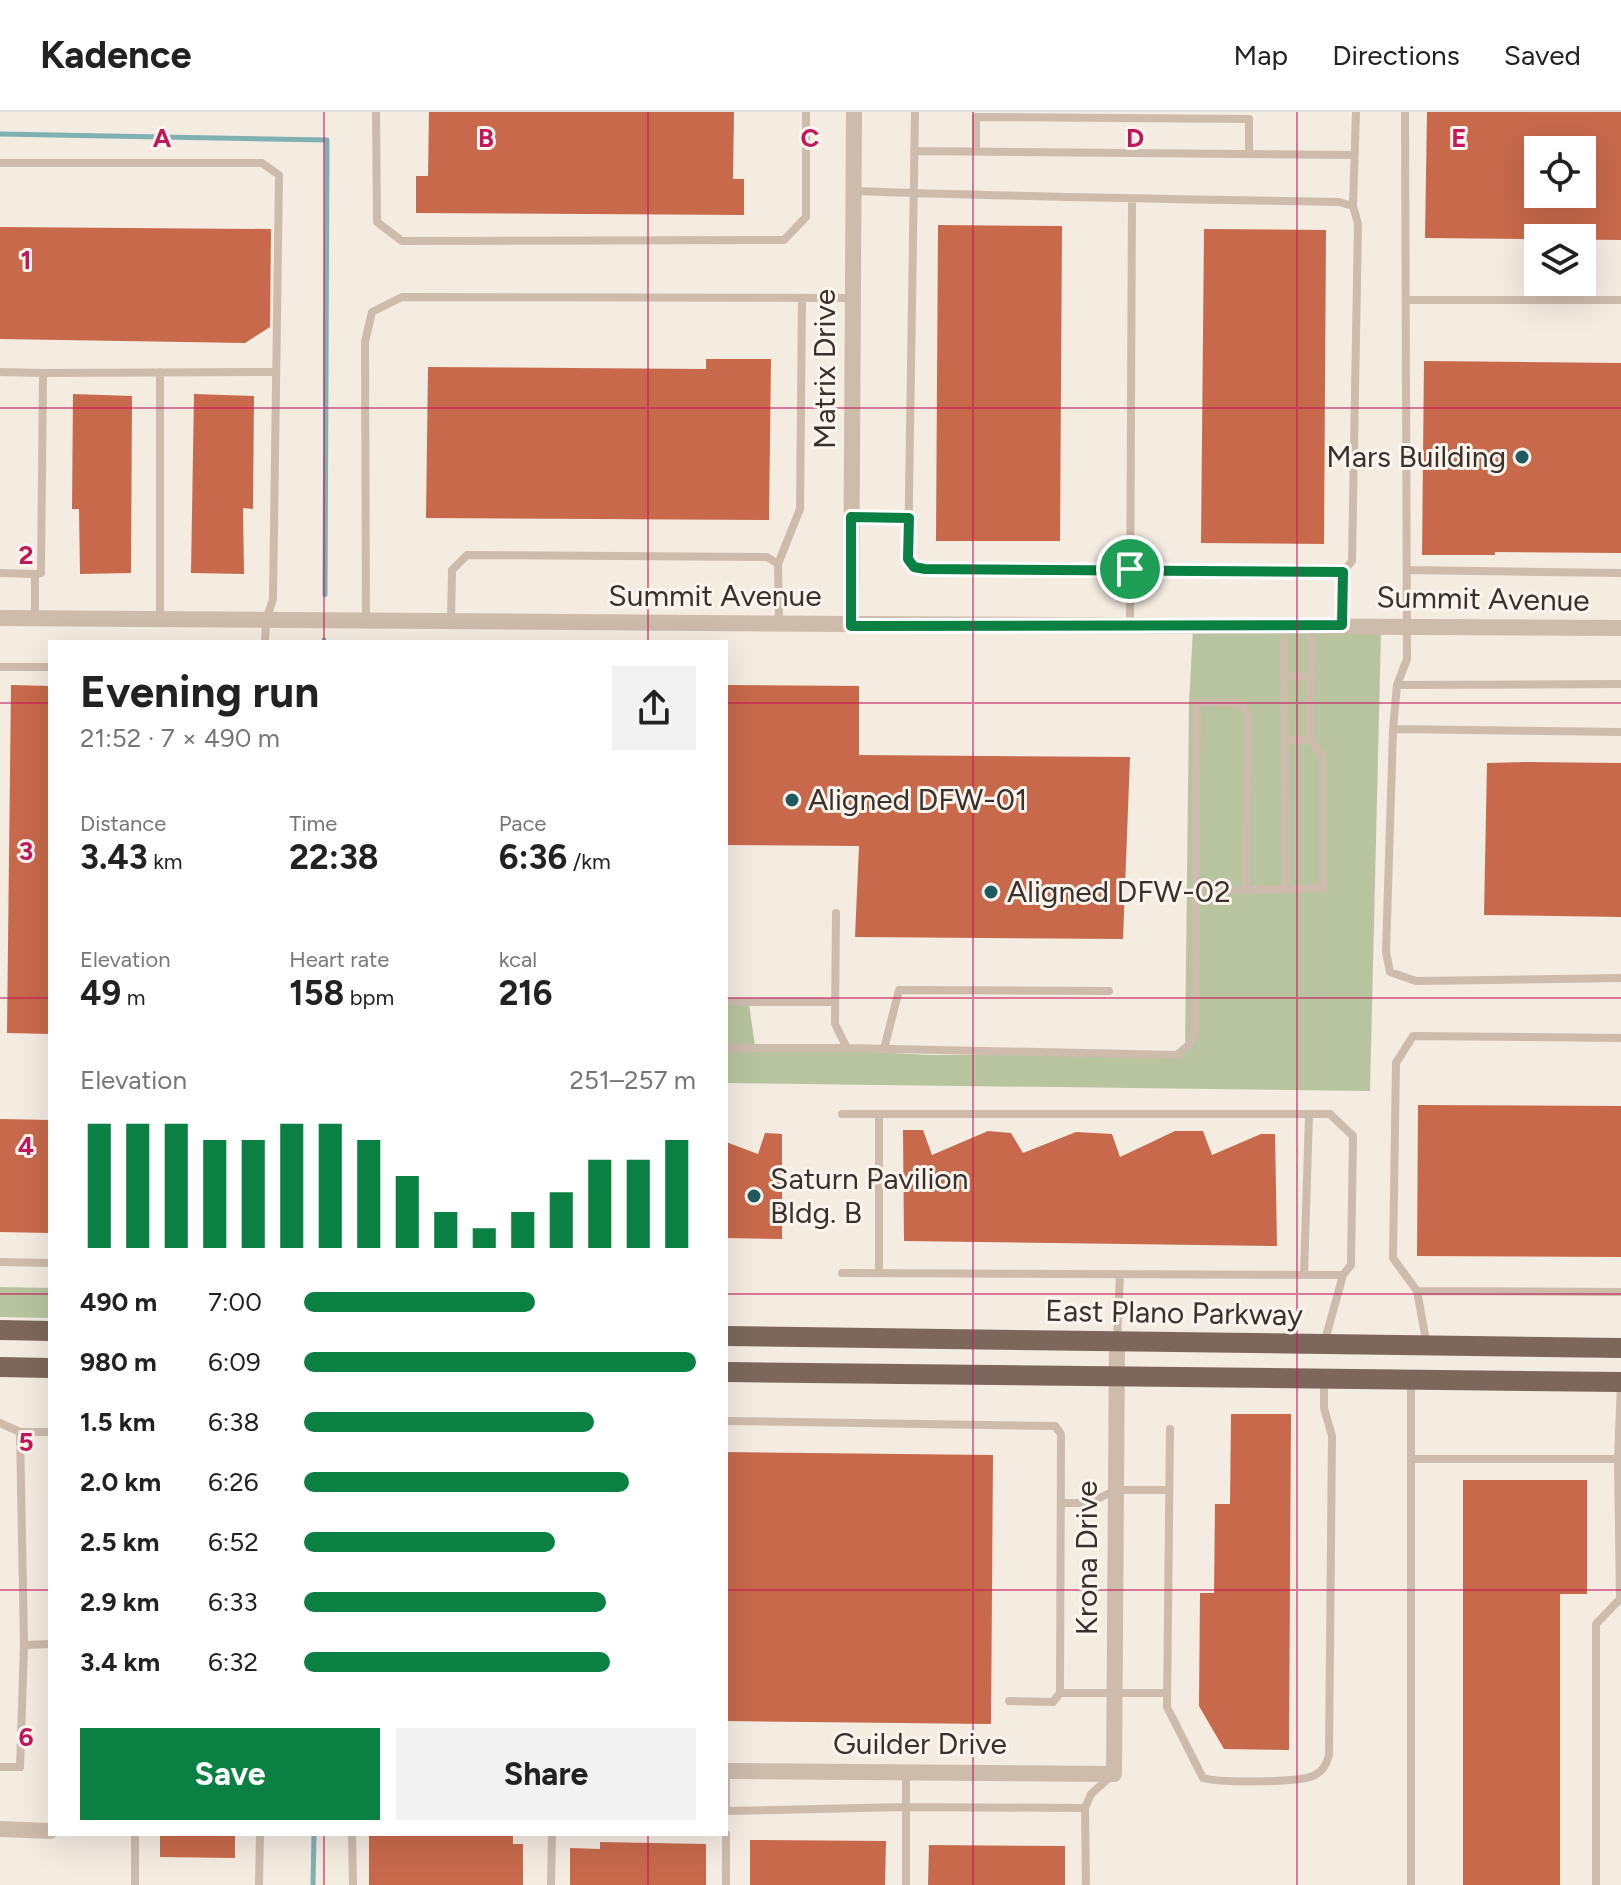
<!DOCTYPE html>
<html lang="en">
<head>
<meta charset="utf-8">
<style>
  body { margin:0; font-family:Figtree,sans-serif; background:#f2f2f2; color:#222; height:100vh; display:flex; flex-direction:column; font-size:30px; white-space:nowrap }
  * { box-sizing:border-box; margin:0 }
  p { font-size:26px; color:#767676 }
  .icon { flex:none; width:44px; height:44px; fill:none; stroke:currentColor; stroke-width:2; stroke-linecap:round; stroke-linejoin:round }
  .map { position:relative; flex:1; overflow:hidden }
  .drawer { position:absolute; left:48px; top:528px; width:680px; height:1196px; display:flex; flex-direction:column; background:#fff; border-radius:0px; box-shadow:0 8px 32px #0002 }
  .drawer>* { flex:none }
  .buttons { position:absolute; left:1524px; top:24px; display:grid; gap:16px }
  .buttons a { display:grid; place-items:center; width:72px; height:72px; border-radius:0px; background:#fff; box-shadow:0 8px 32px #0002; font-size:40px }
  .pin { position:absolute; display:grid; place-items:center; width:68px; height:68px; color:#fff; margin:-34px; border:4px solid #fff; border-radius:50%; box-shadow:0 2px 8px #0007 }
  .round { display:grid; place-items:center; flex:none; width:84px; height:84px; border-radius:0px; background:#f2f2f2 }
  .summary { display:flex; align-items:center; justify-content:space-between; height:136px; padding:0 32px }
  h1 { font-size:44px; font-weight:700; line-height:60px }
  .metrics { display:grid; grid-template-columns:repeat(3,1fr); gap:12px; height:136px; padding:8px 32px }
  .metrics div { display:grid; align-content:center }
  .metrics b { font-size:34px; font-weight:700 }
  .metrics small { font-size:22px; font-weight:400 }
  .metrics p { font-size:22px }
  .chart { height:224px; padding:16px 32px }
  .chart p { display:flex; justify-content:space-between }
  .chart svg { width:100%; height:144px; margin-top:8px; stroke:#0b8043; stroke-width:6 }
  .cta { display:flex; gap:16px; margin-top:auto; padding:16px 32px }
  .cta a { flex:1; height:92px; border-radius:0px; background:#0b8043; color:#fff; font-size:32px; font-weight:700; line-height:92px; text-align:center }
  .cta a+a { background:#f2f2f2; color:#222 }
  ul { padding:0 32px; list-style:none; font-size:26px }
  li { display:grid; grid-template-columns:128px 96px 1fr; align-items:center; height:60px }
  li i { height:20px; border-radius:10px; background:#0b8043 }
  header { display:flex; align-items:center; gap:48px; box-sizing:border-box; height:112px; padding:0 40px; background:#fff; border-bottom:2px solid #e0e0e0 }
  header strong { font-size:38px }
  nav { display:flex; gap:44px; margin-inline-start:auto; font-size:28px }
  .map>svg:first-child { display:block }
  .green { fill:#b8c4a0 }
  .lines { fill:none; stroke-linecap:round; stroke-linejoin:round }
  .stream { stroke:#7fb0b2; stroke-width:5 }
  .building { fill:#c8694b; fill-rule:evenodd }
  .lane { stroke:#cdbbac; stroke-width:8 }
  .street { stroke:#cdbbac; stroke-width:16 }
  .primary { stroke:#7d675c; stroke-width:20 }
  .route-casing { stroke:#fff; stroke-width:16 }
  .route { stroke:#0b8043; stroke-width:10 }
  .grid { fill:none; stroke:#c2185b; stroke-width:2; stroke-opacity:0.55 }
  .poi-dot { fill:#1f5a5e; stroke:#fbf5ee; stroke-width:3 }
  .labels { text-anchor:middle; stroke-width:6; stroke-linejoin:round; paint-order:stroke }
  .street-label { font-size:30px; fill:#3b302b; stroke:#fbf5ee }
  .poi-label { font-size:30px; fill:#3b302b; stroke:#fbf5ee; text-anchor:start }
  .grid-label { font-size:26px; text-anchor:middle; font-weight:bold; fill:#c2185b; stroke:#fbf5ee; stroke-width:6; stroke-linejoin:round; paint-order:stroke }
</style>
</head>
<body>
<header>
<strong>Kadence</strong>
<nav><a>Map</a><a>Directions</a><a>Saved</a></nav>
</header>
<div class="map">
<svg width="1621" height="1773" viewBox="0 0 1621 1773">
  <rect width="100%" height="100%" fill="#f4ebe1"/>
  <!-- green -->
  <path class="green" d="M1193 517 1381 520 1370 979 726 971V892H749L755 934 931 943 1185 942 1189 591Z
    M0 1175 50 1176V1206L0 1205Z"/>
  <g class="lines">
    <!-- stream -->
    <path class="stream" d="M0 22 327 28 325 483
      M324 530V528
      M313 1773 314 1722"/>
  </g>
  <!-- building -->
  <path class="building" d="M429 0H734L733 67H744V103L416 101V64H428Z
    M1427 0H1621V128L1425 126ZM1538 38H1582V82H1538Z
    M938 113 1062 114 1060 429H936Z
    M0 115 271 117 270 215 245 231 0 227Z
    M1204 117 1326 118 1324 432 1201 431Z
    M706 247H771L769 408 426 406 428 255 706 257Z
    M1424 249 1621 251V441L1495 440V443H1422Z
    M73 282 132 284 131 461 80 462 79 397H72Z
    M194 282 254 284 253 397 243 396 244 462 191 461Z
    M11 573 50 574V922L7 921Z
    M726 573 859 574V643L1130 645 1123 827 855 825 859 734 726 733Z
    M1527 650 1621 651V805L1484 803 1487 651Z
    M1418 993 1621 994V1145L1417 1144Z
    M0 1007 50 1008V1121L0 1120Z
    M903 1018H923L932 1043 988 1019 1011 1021 1023 1041 1076 1020 1112 1022 1120 1045 1175 1019H1203L1212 1043 1261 1022H1275L1277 1134 904 1129Z
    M765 1021 782 1022V1127L726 1126V1030L758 1042Z
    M1231 1302H1291L1289 1638 1224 1637 1199 1594 1200 1481H1214L1215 1392H1230Z
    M726 1340 993 1343 991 1612 726 1609Z
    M1463 1368H1587V1482H1560V1773H1463Z
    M160 1722H235V1746L160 1745Z
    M369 1722H513V1732H523V1773H369Z
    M750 1728 886 1729 885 1773H750Z
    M600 1730 706 1732V1773H570V1736L600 1737Z
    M929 1733 1065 1734V1773H928Z"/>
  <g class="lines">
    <!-- lane -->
    <path class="lane" d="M376 0 377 110 402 129 784 128 806 105V0
      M1405 0 1407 547 1397 573 1393 617 1386 840 1390 860 1416 869 1621 866
      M914 39 1354 43
      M976 39V5L1249 7V42
      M0 51H262L279 63 273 487 266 508 265 530
      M854 79C1015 85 1177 87 1339 90L1353 94 1358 112 1352 449 1343 460 1325 462 914 455 908 447C911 298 912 149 915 0
      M1353 94 1356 0
      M1406 188H1621
      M0 260 43 261 41 461 35 462
      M160 260V507
      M43 261 276 260
      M852 405 909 406
      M778 452 800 397 802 186
      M1408 458 1621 461
      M0 461 35 462V506
      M366 509 365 230 372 200 402 185 853 186
      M451 509 452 458 467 443 767 445 778 452 779 513
      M1130 512 1132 87
      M1284 513 1286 777
      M1342 513 1343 460
      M0 555H50
      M1284 564 1311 565
      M1397 573 1621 572
      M1393 617 1621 620
      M1285 628H1310
      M1197 779 1323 776V644L1310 628 1311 513
      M836 801 835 912 847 936 1177 943 1191 931 1195 916 1197 591H1240L1247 601 1246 778
      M726 890H834
      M726 936H847
      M884 937 899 878 1109 879
      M842 1002H1330L1353 1024 1351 1153 1343 1163 1324 1232
      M879 1002V1161
      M0 1150 50 1151
      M842 1161 1343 1163
      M1304 1163 1309 1002
      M1417 1179 1621 1180
      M1117 1230 1120 1162
      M1427 1234 1417 1179 1393 1146 1396 951 1413 924 1621 926
      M1411 1270V1773
      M726 1309 1055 1314 1061 1322 1060 1581
      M0 1311 20 1320H50
      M1170 1317 1167 1595 1203 1666C1220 1671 1301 1671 1315 1663 1323 1659 1327 1652 1329 1643L1332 1324 1324 1296V1269
      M20 1320 24 1533
      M1411 1347H1621
      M1061 1391H1089L1116 1378H1169
      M1009 1589 1053 1590 1060 1581H1167
      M0 1655H20L24 1533 50 1532
      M906 1659V1773
      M726 1695V1659
      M726 1699 906 1695 1085 1696
      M352 1722 353 1773
      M135 1773V1722
      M259 1773 260 1722
      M551 1773 552 1722
      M726 1773V1722
      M1086 1773 1085 1696 1091 1682 1111 1664
      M1596 1773V1512L1620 1487 1618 1347 1621 1271"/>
    <!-- street -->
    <path class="street" d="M0 506C540 512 1081 512 1621 516
      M851 514 854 0
      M726 1659 1114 1662 1117 1231
      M0 1717 50 1719"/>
    <!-- primary -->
    <path class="primary" d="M0 1218 50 1219
      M726 1224 1621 1236
      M0 1255 50 1256
      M726 1260 1621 1270"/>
  </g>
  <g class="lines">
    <!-- route casing -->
    <g class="route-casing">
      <path id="route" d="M851 405 909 406 908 447 914 455 925 457 1343 460 1342 513 851 514Z"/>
    </g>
    <!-- route -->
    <use href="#route" class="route"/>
  </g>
  <!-- grid -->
  <path class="grid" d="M324 0V530M648 0V530M973 0V1773M1297 0V1773M0 296H1621M0 591H50M726 591H1621M0 886H50M726 886H1621M0 1182H50M726 1182H1621M0 1478H50M726 1478H1621M324 1722V1773M648 1722V1773"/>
  <!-- markers -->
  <g class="poi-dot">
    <circle cx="1522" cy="345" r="8"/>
    <circle cx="792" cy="688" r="8"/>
    <circle cx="991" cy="780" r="8"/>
    <circle cx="754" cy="1084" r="8"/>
  </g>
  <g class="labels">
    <!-- street labels -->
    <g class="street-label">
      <text transform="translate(825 257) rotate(-90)" y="10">Matrix Drive</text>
      <text x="715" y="494">Summit Avenue</text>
      <text transform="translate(1483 487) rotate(1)" y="10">Summit Avenue</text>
      <text transform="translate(1174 1201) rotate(1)" y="10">East Plano Parkway</text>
      <text transform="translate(1087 1446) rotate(-90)" y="10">Krona Drive</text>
      <text x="920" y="1642">Guilder Drive</text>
    </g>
    <!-- poi labels -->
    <g class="poi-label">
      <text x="1506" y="355" text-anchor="end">Mars Building</text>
      <text x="808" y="698">Aligned DFW-01</text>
      <text x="1007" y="790">Aligned DFW-02</text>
      <text x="770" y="1077">Saturn Pavilion<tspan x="770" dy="34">Bldg. B</tspan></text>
    </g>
  </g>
  <g class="grid-label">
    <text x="162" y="35">A</text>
    <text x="486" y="35">B</text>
    <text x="810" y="35">C</text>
    <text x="1135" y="35">D</text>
    <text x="1459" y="35">E</text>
    <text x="26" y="157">1</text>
    <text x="26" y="452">2</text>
    <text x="26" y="748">3</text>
    <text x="26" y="1043">4</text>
    <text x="26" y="1339">5</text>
    <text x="26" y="1634">6</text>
  </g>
</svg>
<div class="buttons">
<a><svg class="icon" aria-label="locate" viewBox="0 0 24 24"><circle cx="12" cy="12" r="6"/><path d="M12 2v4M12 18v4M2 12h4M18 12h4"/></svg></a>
<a><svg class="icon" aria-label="layers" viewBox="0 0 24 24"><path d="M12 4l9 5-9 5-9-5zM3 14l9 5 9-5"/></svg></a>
</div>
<div class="pin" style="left:1130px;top:457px;background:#1e9e55"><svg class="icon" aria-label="arrive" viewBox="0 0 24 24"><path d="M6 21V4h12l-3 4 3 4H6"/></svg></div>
<section class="drawer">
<div class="summary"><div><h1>Evening run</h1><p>21:52 · 7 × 490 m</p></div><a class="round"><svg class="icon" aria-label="share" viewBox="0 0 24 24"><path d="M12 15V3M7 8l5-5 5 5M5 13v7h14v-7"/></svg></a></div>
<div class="metrics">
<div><p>Distance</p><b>3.43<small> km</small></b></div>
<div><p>Time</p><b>22:38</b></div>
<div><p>Pace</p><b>6:36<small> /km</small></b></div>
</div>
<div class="metrics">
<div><p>Elevation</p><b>49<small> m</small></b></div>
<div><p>Heart rate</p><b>158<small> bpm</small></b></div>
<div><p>kcal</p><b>216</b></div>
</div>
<div class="chart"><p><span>Elevation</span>251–257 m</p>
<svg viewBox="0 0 160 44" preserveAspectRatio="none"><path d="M5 44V6M15 44V6M25 44V6M35 44V11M45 44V11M55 44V6M65 44V6M75 44V11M85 44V22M95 44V33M105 44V38M115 44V33M125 44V27M135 44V17M145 44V17M155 44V11"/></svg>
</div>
<ul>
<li><b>490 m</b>7:00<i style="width:59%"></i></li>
<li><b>980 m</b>6:09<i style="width:100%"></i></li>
<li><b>1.5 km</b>6:38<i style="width:74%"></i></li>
<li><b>2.0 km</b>6:26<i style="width:83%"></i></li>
<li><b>2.5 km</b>6:52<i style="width:64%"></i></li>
<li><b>2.9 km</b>6:33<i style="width:77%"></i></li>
<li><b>3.4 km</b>6:32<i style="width:78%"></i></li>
</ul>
<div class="cta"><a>Save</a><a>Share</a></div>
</section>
</div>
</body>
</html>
